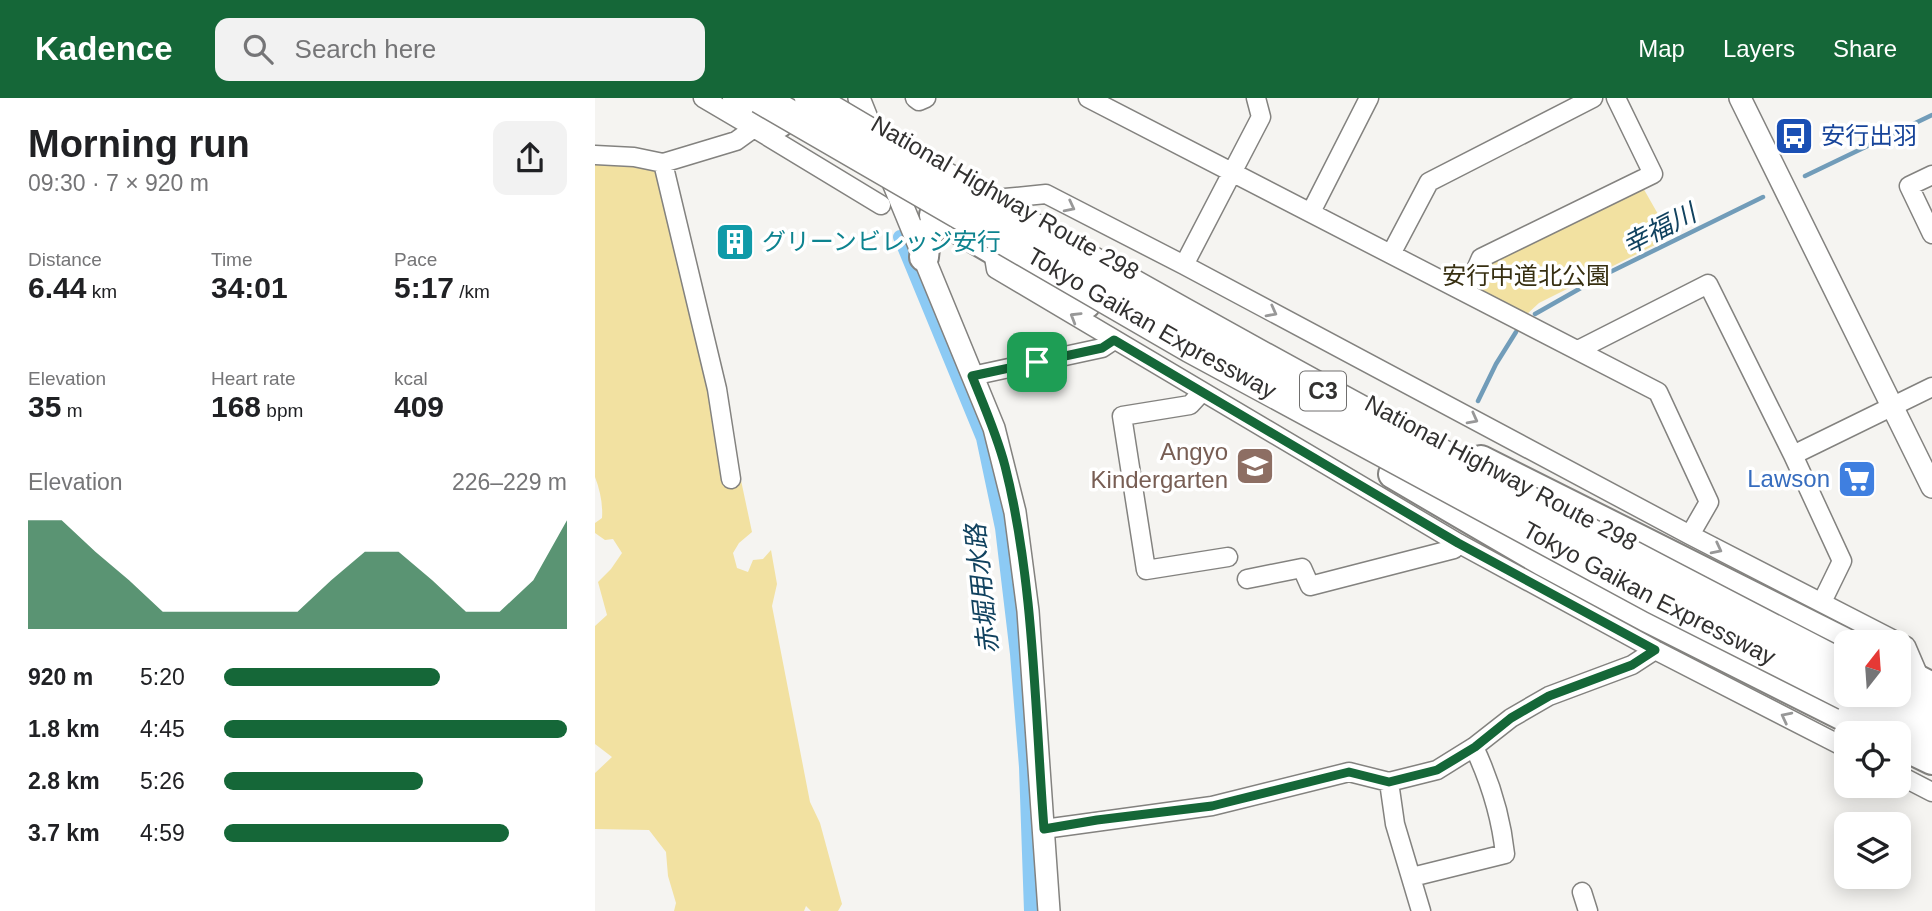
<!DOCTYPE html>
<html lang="en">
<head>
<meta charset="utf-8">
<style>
  body { margin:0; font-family:Arial,"Noto Sans JP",sans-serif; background:#f2f2f2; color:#202124; height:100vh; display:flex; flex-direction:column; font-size:26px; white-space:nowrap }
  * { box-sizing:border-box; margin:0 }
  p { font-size:23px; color:#757577 }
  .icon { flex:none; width:38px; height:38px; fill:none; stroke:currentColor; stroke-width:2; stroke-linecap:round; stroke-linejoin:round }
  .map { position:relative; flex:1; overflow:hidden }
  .details { display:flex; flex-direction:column; background:#fff; width:595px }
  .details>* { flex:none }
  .needle { width:46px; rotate:17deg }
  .controls { position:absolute; left:1239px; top:532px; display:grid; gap:14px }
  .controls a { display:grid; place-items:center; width:77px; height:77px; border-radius:14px; background:#fff; box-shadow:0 4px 18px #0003; font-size:35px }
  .pin { position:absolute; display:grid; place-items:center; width:60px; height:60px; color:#fff; margin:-30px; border-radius:14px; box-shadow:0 4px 10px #0006 }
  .round { display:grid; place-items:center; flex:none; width:74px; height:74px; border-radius:14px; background:#f2f2f2 }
  .head { display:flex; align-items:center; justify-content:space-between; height:119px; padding:0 28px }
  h1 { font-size:38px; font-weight:700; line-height:52px }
  .stats { display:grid; grid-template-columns:repeat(3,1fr); gap:10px; height:119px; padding:7px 28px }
  .stats div { display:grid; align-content:center }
  .stats b { font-size:30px; font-weight:700 }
  .stats small { font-size:19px; font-weight:400 }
  .stats p { font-size:19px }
  .chart { height:196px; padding:14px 28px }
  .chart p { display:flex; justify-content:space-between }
  .chart svg { width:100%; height:126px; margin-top:7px; fill:#156738; opacity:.7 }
  ul { padding:0 28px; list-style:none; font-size:23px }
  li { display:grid; grid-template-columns:112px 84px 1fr; align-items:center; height:52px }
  li i { height:18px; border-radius:9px; background:#156738 }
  header { display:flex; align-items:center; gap:42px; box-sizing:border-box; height:98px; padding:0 35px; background:#156738; color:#fff }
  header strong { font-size:33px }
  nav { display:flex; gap:38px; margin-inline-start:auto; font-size:24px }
  .search { width:490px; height:63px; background:#f2f2f2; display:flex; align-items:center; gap:18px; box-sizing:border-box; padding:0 24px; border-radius:14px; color:#757577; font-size:26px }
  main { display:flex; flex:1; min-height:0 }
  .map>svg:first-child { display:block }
  .green { fill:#f2e1a1 }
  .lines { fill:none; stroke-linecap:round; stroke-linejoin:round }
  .stream { stroke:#719cb9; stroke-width:4.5 }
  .canal { stroke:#8ccaf4; stroke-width:14 }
  .minor-casing { stroke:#83827f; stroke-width:21 }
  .tertiary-casing { stroke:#83827f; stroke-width:24 }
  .trunk-casing { stroke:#83827f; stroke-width:32 }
  .motorway-casing { stroke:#83827f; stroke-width:33 }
  .minor { stroke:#fff; stroke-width:18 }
  .tertiary { stroke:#fff; stroke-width:21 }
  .trunk { stroke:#fff; stroke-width:28 }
  .motorway { stroke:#fff; stroke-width:30 }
  .motorway-bridge-casing { stroke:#83827f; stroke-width:33; stroke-linecap:butt }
  .motorway-bridge { stroke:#fff; stroke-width:30 }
  .oneway { stroke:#989898 }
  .route-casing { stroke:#fff; stroke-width:14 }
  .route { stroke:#156738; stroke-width:9 }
  .labels { text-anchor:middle; stroke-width:7; stroke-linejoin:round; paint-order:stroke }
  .shield { fill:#fff; stroke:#706f6e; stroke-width:2 }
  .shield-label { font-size:23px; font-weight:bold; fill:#323130 }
  .transit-label { font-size:24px; fill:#164399; stroke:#fff; text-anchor:start }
  .street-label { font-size:24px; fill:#323130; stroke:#fff }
  .culture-label { font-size:24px; fill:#0d838f; stroke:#fff; text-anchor:start }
  .park-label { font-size:24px; fill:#372f11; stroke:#fff }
  .education-label { font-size:24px; fill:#785e54; stroke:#fff; text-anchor:end }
  .shop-label { font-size:24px; fill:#366cbe; stroke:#fff; text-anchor:end }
  .water-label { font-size:26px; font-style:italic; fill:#11425f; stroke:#fff }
</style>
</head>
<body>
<header>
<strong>Kadence</strong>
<div class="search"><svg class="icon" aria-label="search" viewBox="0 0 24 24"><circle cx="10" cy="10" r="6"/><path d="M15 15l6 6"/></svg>Search here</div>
<nav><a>Map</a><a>Layers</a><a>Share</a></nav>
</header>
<main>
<section class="details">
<div class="head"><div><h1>Morning run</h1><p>09:30 · 7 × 920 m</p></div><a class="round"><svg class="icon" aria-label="share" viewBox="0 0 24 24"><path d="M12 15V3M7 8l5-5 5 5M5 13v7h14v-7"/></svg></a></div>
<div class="stats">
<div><p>Distance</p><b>6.44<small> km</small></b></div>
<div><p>Time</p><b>34:01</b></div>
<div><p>Pace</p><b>5:17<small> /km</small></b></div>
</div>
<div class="stats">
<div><p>Elevation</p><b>35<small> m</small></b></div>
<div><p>Heart rate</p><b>168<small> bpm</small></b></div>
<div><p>kcal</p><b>409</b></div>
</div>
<div class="chart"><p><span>Elevation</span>226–229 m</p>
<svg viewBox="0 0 160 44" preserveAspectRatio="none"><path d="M0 44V6L10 6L20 17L30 27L40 38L50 38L60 38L70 38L80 38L90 27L100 17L110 17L120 27L130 38L140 38L150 27L160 6V44z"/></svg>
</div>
<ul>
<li><b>920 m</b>5:20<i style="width:63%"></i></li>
<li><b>1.8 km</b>4:45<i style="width:100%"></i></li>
<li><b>2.8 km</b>5:26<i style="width:58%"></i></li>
<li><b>3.7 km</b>4:59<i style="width:83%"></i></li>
</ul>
</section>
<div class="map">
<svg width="1337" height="813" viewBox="0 0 1337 813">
  <rect width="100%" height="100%" fill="#f5f4f1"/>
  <!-- green -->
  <path class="green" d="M0 55 65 72 144 373 157 434 144 445 138 455 142 470 153 474 158 462 168 461 176 452 182 486 177 508 215 704 225 725 247 806 243 813H216L211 808 209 813H79L81 805 73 778 71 754 54 732 0 731V675L17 659 0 646V528L12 517 3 484 16 471 27 455 18 441 10 442 0 435V425L7 420C8 406 5 392 0 379Z
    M1047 88 1076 139 944 205 931 217 884 194 880 185 892 164Z"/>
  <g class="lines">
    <!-- stream -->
    <path class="stream" d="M1210 78 1337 17
      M940 216 1007 178 1168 99
      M883 303 901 266 921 234"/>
    <!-- canal -->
    <path class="canal" d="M305 139 388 340 407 430 422 556 431 669 436 813"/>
    <!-- minor casing -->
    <g class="minor-casing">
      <path id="minor" d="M108 0 159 30 168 31
        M320 0 324 3 331 0
        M493 0 1063 294 1114 404 1095 437
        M0 57 39 59 68 65 141 43 159 30 286 107
        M68 65 122 291 136 381
        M1337 77 1314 88 1337 136
        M410 100 451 96 589 167 1095 437 1303 544
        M716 114 774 0
        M398 153 401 171 863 445 1060 552 1251 650
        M796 156 834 84 998 0
        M589 167 666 19 661 0
        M871 194 886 160 1058 76 1021 0
        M983 252 1113 186 1198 357 1247 463 1227 504
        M377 278 507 250 519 242
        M607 294 595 307 527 318 551 472 633 459
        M1198 357 1337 289
        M652 481 707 470 715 488 859 451 863 445
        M1304 545 1311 548 1326 583
        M1304 677 1337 694
        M794 684 800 726 826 813
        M449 731 617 708 754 674 794 684 842 672 879 649 916 620 954 598 1037 567 1060 552
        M817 779 910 756C906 718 895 683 879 649
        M987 794 993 813"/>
    </g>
    <!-- tertiary casing -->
    <g class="tertiary-casing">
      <path id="tertiary" d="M264 0 280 40
        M1145 0 1337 389
        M292 70 399 330 420 414 433 513 454 813"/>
    </g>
    <!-- trunk casing -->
    <g class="trunk-casing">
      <path id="trunk" d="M142 0 184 25
        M339 117 491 206
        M329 159C331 143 331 129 348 123
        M886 362 1251 545
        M798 376 947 463 1051 519 1282 635
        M1304 572 1337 589
        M1304 646 1337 662"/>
    </g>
    <!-- motorway casing -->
    <g class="motorway-casing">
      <path id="motorway" d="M1304 596 1337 613
        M1251 597 1337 640"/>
    </g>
    <!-- minor -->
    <use href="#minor" class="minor"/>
    <!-- tertiary -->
    <use href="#tertiary" class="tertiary"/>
    <!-- trunk -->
    <use href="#trunk" class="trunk"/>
    <!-- motorway -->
    <use href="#motorway" class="motorway"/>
    <!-- motorway-bridge casing -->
    <g class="motorway-bridge-casing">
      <g id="motorway-bridge">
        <path id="s1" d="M165 0 595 249 1059 500 1251 597"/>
        <path d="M215 0C554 202 900 389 1251 569"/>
      </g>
    </g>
    <!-- motorway-bridge -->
    <use href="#motorway-bridge" class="motorway-bridge"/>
  </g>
  <!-- one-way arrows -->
  <defs><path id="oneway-chevron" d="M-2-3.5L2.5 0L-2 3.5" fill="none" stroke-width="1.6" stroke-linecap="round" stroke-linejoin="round" transform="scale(1.75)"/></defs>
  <g class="oneway">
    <use href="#oneway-chevron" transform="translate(475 109) rotate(27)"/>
    <use href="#oneway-chevron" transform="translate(677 214) rotate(28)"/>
    <use href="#oneway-chevron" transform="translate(480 219) rotate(-149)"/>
    <use href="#oneway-chevron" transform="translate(878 321) rotate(28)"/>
    <use href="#oneway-chevron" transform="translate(1122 451) rotate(27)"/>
    <use href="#oneway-chevron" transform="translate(1191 619) rotate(-153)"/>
  </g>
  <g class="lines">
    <!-- route casing -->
    <g class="route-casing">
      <path id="route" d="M519 242 863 445 1060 552 1037 567 954 598 916 620 880 649 842 672 794 684 754 674 617 708 502 722 449 731C440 614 439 482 410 368 402 337 389 308 377 278L507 250Z"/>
    </g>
    <!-- route -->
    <use href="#route" class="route"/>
  </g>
  <!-- icons -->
  <defs>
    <g id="bus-square" transform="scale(2.0125)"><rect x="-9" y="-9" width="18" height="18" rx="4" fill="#1a4fb4" stroke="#fff"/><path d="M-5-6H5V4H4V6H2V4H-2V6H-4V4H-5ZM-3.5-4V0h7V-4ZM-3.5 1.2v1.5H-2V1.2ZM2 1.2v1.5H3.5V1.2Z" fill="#fff"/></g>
    <g id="building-square" transform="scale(2.0125)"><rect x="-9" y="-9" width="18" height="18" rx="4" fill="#0f9aa8" stroke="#fff"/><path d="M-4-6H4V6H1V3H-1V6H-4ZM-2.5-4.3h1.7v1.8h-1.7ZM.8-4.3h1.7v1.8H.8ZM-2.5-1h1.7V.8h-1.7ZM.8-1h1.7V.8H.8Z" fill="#fff"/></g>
    <g id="school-square" transform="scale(2.0125)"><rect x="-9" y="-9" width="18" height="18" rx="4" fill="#8d6e63" stroke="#fff"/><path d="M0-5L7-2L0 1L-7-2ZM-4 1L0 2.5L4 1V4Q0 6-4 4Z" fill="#fff"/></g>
    <g id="supermarket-square" transform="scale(2.0125)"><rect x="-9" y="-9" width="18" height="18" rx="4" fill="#3f7fe0" stroke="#fff"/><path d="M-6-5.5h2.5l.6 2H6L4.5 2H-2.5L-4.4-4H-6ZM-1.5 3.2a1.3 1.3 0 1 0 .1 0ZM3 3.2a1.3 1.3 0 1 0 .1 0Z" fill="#fff"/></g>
  </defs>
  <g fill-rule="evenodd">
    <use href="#bus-square" x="1199" y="38"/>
    <use href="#building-square" x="140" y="144"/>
    <use href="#school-square" x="660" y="368"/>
    <use href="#supermarket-square" x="1262" y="381"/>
  </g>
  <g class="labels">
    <!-- shield labels -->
    <rect class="shield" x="705" y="273.5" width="46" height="39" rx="5"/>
    <g class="shield-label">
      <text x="728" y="301">C3</text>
    </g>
    <!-- transit labels -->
    <g class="transit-label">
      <text x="1226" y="46">安行出羽</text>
    </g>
    <!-- street labels -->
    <g class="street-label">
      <text transform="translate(410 100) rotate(30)" y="8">National Highway Route 298</text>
      <text dy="8" stroke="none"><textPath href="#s1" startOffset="452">Tokyo Gaikan Expressway</textPath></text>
      <text transform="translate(906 375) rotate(28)" y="8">National Highway Route 298</text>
      <text dy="8" stroke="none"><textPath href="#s1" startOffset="1018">Tokyo Gaikan Expressway</textPath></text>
    </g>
    <!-- culture labels -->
    <g class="culture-label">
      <text x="167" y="152">グリーンビレッジ安行</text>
    </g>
    <!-- park labels -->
    <g class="park-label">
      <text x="931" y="186">安行中道北公園</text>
    </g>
    <!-- education labels -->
    <g class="education-label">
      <text x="633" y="362">Angyo<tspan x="633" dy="28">Kindergarten</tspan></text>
    </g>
    <!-- shop labels -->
    <g class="shop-label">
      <text x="1235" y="389">Lawson</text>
    </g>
    <!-- water labels -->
    <g class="water-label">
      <text transform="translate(1064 131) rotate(-27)" y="9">幸福川</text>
      <text transform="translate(387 491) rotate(-96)" y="9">赤堀用水路</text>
    </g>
  </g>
</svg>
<div class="controls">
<a><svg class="needle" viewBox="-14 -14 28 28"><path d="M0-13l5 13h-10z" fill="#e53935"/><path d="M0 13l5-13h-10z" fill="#757577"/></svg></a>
<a><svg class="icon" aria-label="locate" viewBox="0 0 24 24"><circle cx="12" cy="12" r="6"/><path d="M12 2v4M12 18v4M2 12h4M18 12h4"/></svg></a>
<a><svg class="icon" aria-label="layers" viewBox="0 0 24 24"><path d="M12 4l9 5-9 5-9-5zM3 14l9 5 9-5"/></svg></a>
</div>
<div class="pin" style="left:442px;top:264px;background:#1e9e55"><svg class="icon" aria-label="arrive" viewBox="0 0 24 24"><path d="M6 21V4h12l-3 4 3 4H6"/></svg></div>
</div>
</main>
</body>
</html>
